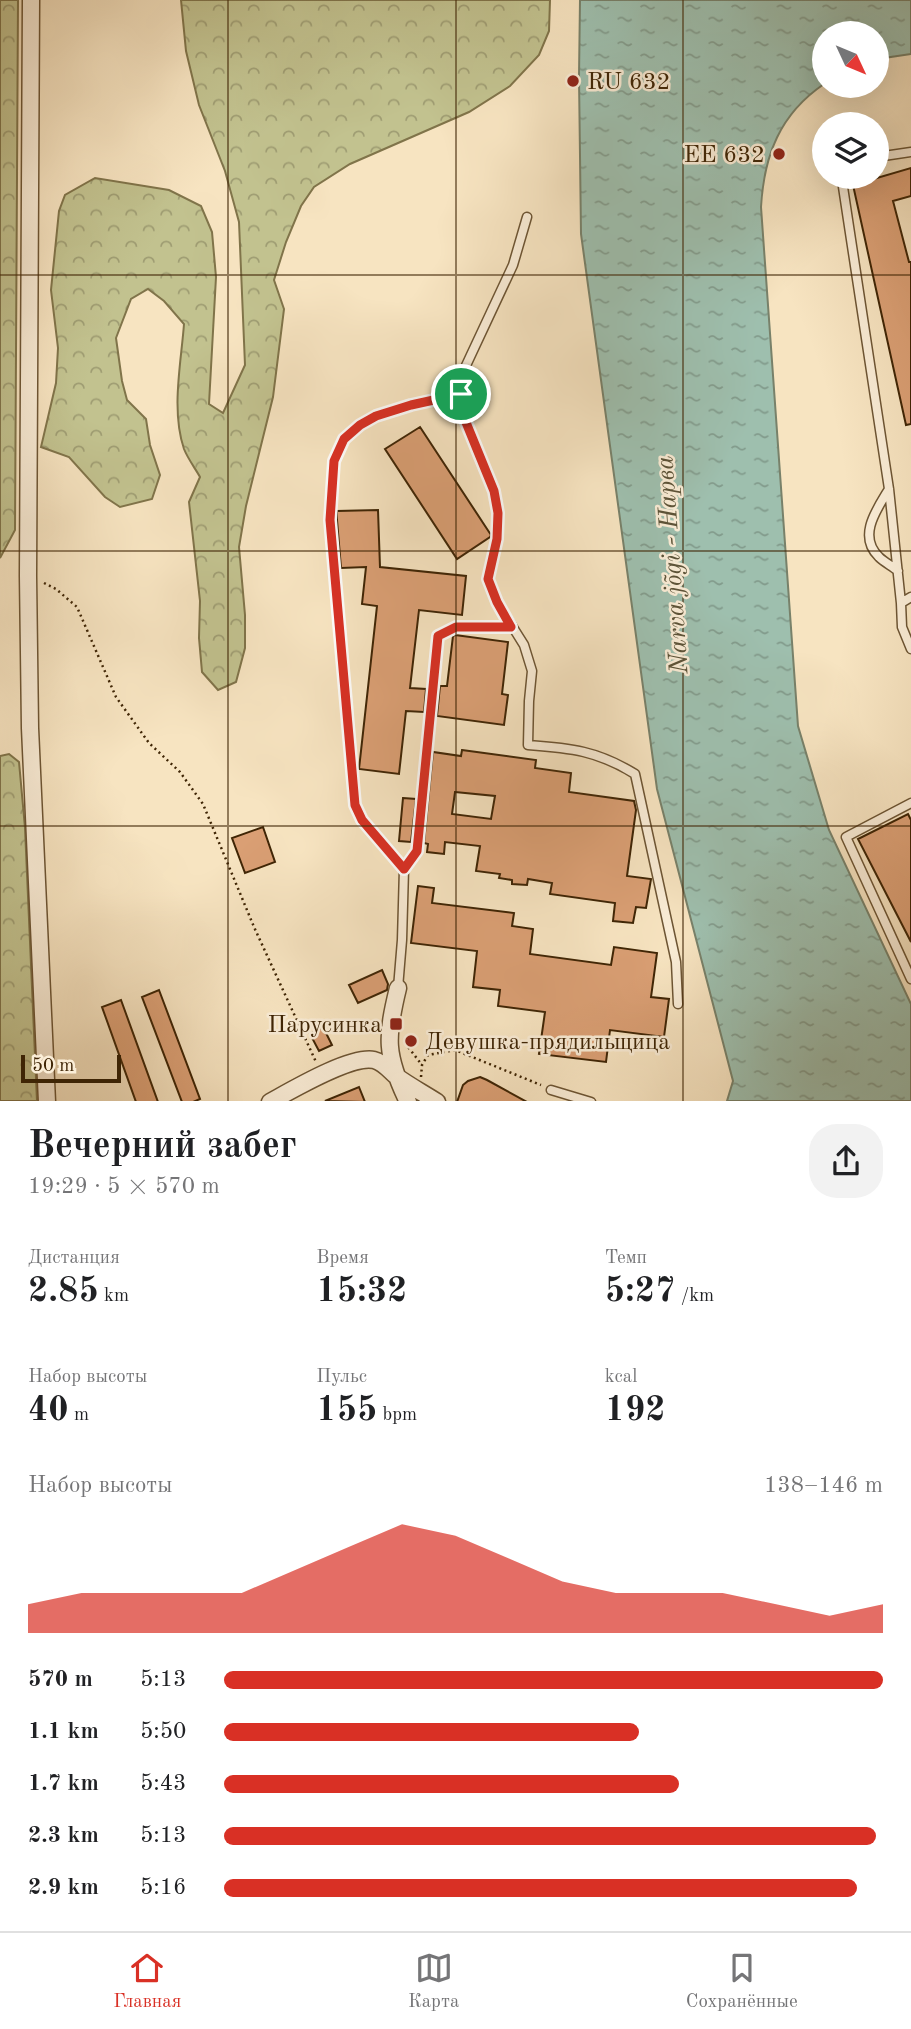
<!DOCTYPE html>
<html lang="ru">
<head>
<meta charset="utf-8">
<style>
  body { margin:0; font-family:"Old Standard TT",serif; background:#f2f2f2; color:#202124; height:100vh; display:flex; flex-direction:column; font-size:26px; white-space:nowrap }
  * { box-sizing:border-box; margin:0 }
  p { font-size:23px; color:#757577 }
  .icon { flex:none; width:38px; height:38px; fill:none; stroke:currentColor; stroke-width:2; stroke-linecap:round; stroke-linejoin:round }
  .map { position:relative; height:1101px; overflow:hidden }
  .drawer { display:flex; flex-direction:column; background:#fff; flex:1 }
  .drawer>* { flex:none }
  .needle { width:46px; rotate:134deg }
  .fabs { position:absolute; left:812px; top:21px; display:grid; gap:14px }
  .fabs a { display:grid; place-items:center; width:77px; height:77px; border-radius:50%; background:#fff; box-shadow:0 7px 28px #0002; font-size:35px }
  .scale { position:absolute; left:21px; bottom:18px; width:100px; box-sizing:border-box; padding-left:7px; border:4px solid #3f2505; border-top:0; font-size:19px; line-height:24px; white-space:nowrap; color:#3f2505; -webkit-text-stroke:5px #faedd7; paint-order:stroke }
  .pin { position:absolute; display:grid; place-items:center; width:60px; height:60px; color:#fff; margin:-30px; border:4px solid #fff; border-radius:50%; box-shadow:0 2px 7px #0007 }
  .round { display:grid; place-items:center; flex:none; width:74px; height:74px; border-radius:28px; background:#f2f2f2 }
  .overview { display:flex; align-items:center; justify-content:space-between; height:119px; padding:0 28px }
  h1 { font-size:38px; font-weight:700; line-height:52px }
  .metrics { display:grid; grid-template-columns:repeat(3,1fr); gap:10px; height:119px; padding:7px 28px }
  .metrics div { display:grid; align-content:center }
  .metrics b { font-size:35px; font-weight:700 }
  .metrics small { font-size:19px; font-weight:400 }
  .metrics p { font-size:19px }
  .chart { height:196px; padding:14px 28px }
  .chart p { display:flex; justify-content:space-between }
  .chart svg { width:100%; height:126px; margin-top:7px; fill:#d93025; opacity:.7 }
  ul { padding:0 28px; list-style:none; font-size:23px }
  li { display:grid; grid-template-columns:112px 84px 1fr; align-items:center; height:52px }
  li i { height:18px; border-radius:9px; background:#d93025 }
  .dock { display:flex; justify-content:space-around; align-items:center; height:98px; border-top:2px solid #e0e0e0; background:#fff; font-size:19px; color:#757577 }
  .dock a { display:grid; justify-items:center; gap:4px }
  .dock .current { color:#d93025 }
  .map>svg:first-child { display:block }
  .forest { fill:url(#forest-crowns); stroke:#80744a; stroke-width:2 }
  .water { fill:url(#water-ripples); stroke:#78816a; stroke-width:2 }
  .building { fill:#da9f74; stroke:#3f2505; stroke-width:2; fill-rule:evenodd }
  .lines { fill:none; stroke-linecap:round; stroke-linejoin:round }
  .lane-casing { stroke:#6d5534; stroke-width:11 }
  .street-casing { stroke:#6d5534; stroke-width:19 }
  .path { stroke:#3f2505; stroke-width:2.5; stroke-dasharray:2 3.5; stroke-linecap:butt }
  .lane { stroke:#faedd7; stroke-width:8 }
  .street { stroke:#faedd7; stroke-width:16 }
  .route-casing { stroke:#fff; stroke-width:14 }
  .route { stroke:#d93025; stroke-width:9 }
  .grid { fill:none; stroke:#3f2505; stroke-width:2; stroke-opacity:0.55 }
  .poi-dot { fill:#8f2418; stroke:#faedd7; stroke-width:2.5 }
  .labels { text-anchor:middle; stroke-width:5; stroke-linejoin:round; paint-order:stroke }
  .poi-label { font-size:24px; fill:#3f2505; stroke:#faedd7; text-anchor:start }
  .water-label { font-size:26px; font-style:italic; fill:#5c5338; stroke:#faedd7 }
</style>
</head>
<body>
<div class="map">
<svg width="911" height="1102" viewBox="0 0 911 1102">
  <defs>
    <pattern id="forest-crowns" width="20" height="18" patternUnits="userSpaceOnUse" patternTransform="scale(1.75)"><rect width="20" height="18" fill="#c2c28f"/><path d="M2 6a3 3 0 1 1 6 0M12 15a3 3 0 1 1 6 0" fill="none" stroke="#9f9d73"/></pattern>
    <pattern id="water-ripples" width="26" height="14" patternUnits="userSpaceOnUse" patternTransform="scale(1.75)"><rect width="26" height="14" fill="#9ebfae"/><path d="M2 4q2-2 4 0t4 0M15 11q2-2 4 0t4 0" fill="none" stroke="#829b8c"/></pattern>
  </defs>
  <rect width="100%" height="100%" fill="#f7e4c1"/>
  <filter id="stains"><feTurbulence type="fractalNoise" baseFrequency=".00286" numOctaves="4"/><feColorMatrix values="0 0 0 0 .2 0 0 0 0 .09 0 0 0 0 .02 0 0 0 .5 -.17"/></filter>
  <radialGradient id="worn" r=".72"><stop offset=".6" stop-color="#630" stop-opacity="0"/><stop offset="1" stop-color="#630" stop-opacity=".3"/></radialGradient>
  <!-- forest -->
  <path class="forest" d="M0 0H18L15 530 0 558Z
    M181 0H550L549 31 539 55 510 86 469 112 350 164 314 187 301 206 286 242 274 280 284 309 273 397 246 506 239 547 245 615V648L236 682 218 690 202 672 199 638 200 601 189 502 200 477C195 468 188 459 184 449 171 410 181 364 184 324L164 301 148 289 131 299 116 338 122 381 127 400 146 419 150 445 160 475 152 499 120 507 105 497 69 457 41 447 56 383 58 348 51 290 59 211 65 195 95 178 169 190 201 206 212 232 216 277 209 404 223 413 245 365 239 222 225 171 199 105 186 51Z
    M9 754 19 762 25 828 37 1101H0V756Z"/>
  <!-- water -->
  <path class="water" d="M580 0H911V54L877 59V33H824V84C780 114 764 155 761 207L798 726 829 830 911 1004V1101H727L733 1081 657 789 581 234 579 77Z"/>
  <!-- building -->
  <path class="building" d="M911 168V196L893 201 909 262H911V424L906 425 853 185Z
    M420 427 491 535 490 537 457 559 385 449Z
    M378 510 380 567 466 576 462 615 419 610 410 688 426 689 424 712 406 711 399 774 359 769 377 606 362 604 366 567 341 568 337 520V511Z
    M455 635 508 642 502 694 508 695 504 725 437 716 440 686H447L453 636Z
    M462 750 536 760 535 768 571 773 569 792 634 801 636 810 627 876 651 879 646 908 636 907 633 923 613 921 615 903 550 894 552 883 528 879 527 885 512 884V880L499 878 500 874 476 871 480 846 445 842 444 854 427 852 428 844 424 843 433 752 461 756ZM455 792 495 796 491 819 452 814Z
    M403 798 416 799 411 842 399 841Z
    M908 814 911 820V942L858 839Z
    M263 827 275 862 245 873 232 838Z
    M418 886 434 888 432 903 514 913 512 926 533 929 530 954 611 965 614 947 657 953 651 997 669 999 664 1037 610 1030 606 1062 539 1054 545 1012 498 1006 500 990 473 987 477 951 411 943Z
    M382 970 388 984 387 990 358 1003 349 985Z
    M159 990 200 1099 193 1102H182L142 997Z
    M121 1000 158 1102H136L102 1007Z
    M323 1027 332 1045 319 1051 310 1034Z
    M480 1077 487 1080 527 1102H457L463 1085 468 1081Z
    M359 1087 365 1102 325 1101Z"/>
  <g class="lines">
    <!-- lane casing -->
    <g class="lane-casing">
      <path id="lane" d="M877 157 911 152
        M847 177 843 187 889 489 901 603
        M527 217 513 265 463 372 461 394 463 415 494 491 498 513 497 539 488 579 497 602 524 645 532 671 529 701 528 745C571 748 598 751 635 774L676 962 678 1004
        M889 489C877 509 857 536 879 557 884 562 892 566 898 571
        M911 597 901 603 902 627 911 649
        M911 803 846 837 911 979
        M404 869 417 851 438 636 456 627H511
        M398 988 402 940 404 869 362 820 355 805 330 520 334 461 344 439 360 425 376 416 411 405 461 394
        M551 1090 591 1102"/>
    </g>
    <!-- street casing -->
    <g class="street-casing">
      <path id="street" d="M31 0 28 576 30 728 47 1102
        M398 988C386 1037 385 1055 408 1102
        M270 1102C292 1090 351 1055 374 1060 383 1062 389 1070 396 1076 408 1085 423 1093 437 1102"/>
    </g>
    <!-- path -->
    <path class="path" d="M44 583 56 589 77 607 116 697 149 743 180 772 203 804 254 927 316 1062
      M405 1043 422 1065
      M421 1077 422 1065 428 1055 455 1050 541 1085"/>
    <!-- lane -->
    <use href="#lane" class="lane"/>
    <!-- street -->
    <use href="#street" class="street"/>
  </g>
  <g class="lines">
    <!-- route casing -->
    <g class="route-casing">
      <path id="route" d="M461 394 463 415 494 491 498 513 497 539 488 579 497 602 511 627H456L438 636 417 851 404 869 362 820 355 805 330 520 334 461 344 439 360 425 376 416 411 405Z"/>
    </g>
    <!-- route -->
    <use href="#route" class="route"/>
  </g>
  <!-- grid -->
  <path class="grid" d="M228 0V1102M456 0V1102M683 0V1102M0 275H911M0 551H911M0 826H911"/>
  <!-- markers -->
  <g class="poi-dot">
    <circle cx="573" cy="81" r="7"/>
    <circle cx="779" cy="154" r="7"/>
    <rect x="389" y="1017" width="14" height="14" rx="3.5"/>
    <circle cx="411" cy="1041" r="7"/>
  </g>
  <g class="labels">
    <!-- poi labels -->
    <g class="poi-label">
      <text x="587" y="89">RU 632</text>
      <text x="765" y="162" text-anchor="end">EE 632</text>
      <text x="382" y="1032" text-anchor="end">Парусинка</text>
      <text x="425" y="1049">Девушка-прядильщица</text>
    </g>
    <!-- water labels -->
    <g class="water-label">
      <text transform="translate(671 565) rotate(-94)" y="9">Narva jõgi - Нарва</text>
    </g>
  </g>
  <rect width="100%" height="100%" filter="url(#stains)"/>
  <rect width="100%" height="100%" fill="url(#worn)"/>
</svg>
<div class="fabs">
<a><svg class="needle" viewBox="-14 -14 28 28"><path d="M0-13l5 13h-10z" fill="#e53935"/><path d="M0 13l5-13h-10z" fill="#757577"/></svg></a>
<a><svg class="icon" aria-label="layers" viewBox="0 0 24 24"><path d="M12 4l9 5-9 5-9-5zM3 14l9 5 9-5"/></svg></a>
</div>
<div class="scale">50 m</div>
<div class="pin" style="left:461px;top:394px;background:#1e9e55"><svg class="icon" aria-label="arrive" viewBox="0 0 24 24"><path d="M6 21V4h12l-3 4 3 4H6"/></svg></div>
</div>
<section class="drawer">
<div class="overview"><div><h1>Вечерний забег</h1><p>19:29 · 5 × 570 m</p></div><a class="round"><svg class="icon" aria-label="share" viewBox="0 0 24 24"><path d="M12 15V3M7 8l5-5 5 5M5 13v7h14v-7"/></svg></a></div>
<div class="metrics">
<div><p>Дистанция</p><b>2.85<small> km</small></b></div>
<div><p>Время</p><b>15:32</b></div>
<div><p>Темп</p><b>5:27<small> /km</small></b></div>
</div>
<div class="metrics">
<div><p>Набор высоты</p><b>40<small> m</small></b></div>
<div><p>Пульс</p><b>155<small> bpm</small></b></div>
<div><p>kcal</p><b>192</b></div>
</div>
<div class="chart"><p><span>Набор высоты</span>138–146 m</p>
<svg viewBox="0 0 160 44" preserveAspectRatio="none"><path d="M0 44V34L10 30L20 30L30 30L40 30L50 22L60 14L70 6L80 10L90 18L100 26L110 30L120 30L130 30L140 34L150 38L160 34V44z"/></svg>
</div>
<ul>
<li><b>570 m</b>5:13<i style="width:100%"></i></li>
<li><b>1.1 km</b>5:50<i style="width:63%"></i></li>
<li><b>1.7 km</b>5:43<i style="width:69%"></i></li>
<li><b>2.3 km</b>5:13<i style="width:99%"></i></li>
<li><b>2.9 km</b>5:16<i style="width:96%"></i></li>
</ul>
</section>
<nav class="dock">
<a class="current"><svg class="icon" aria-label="home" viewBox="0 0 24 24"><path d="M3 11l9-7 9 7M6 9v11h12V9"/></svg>Главная</a>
<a><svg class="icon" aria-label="map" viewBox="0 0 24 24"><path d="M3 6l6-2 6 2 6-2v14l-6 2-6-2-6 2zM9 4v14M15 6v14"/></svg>Карта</a>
<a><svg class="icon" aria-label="saved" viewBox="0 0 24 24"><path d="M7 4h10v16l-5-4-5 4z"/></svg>Сохранённые</a>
</nav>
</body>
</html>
